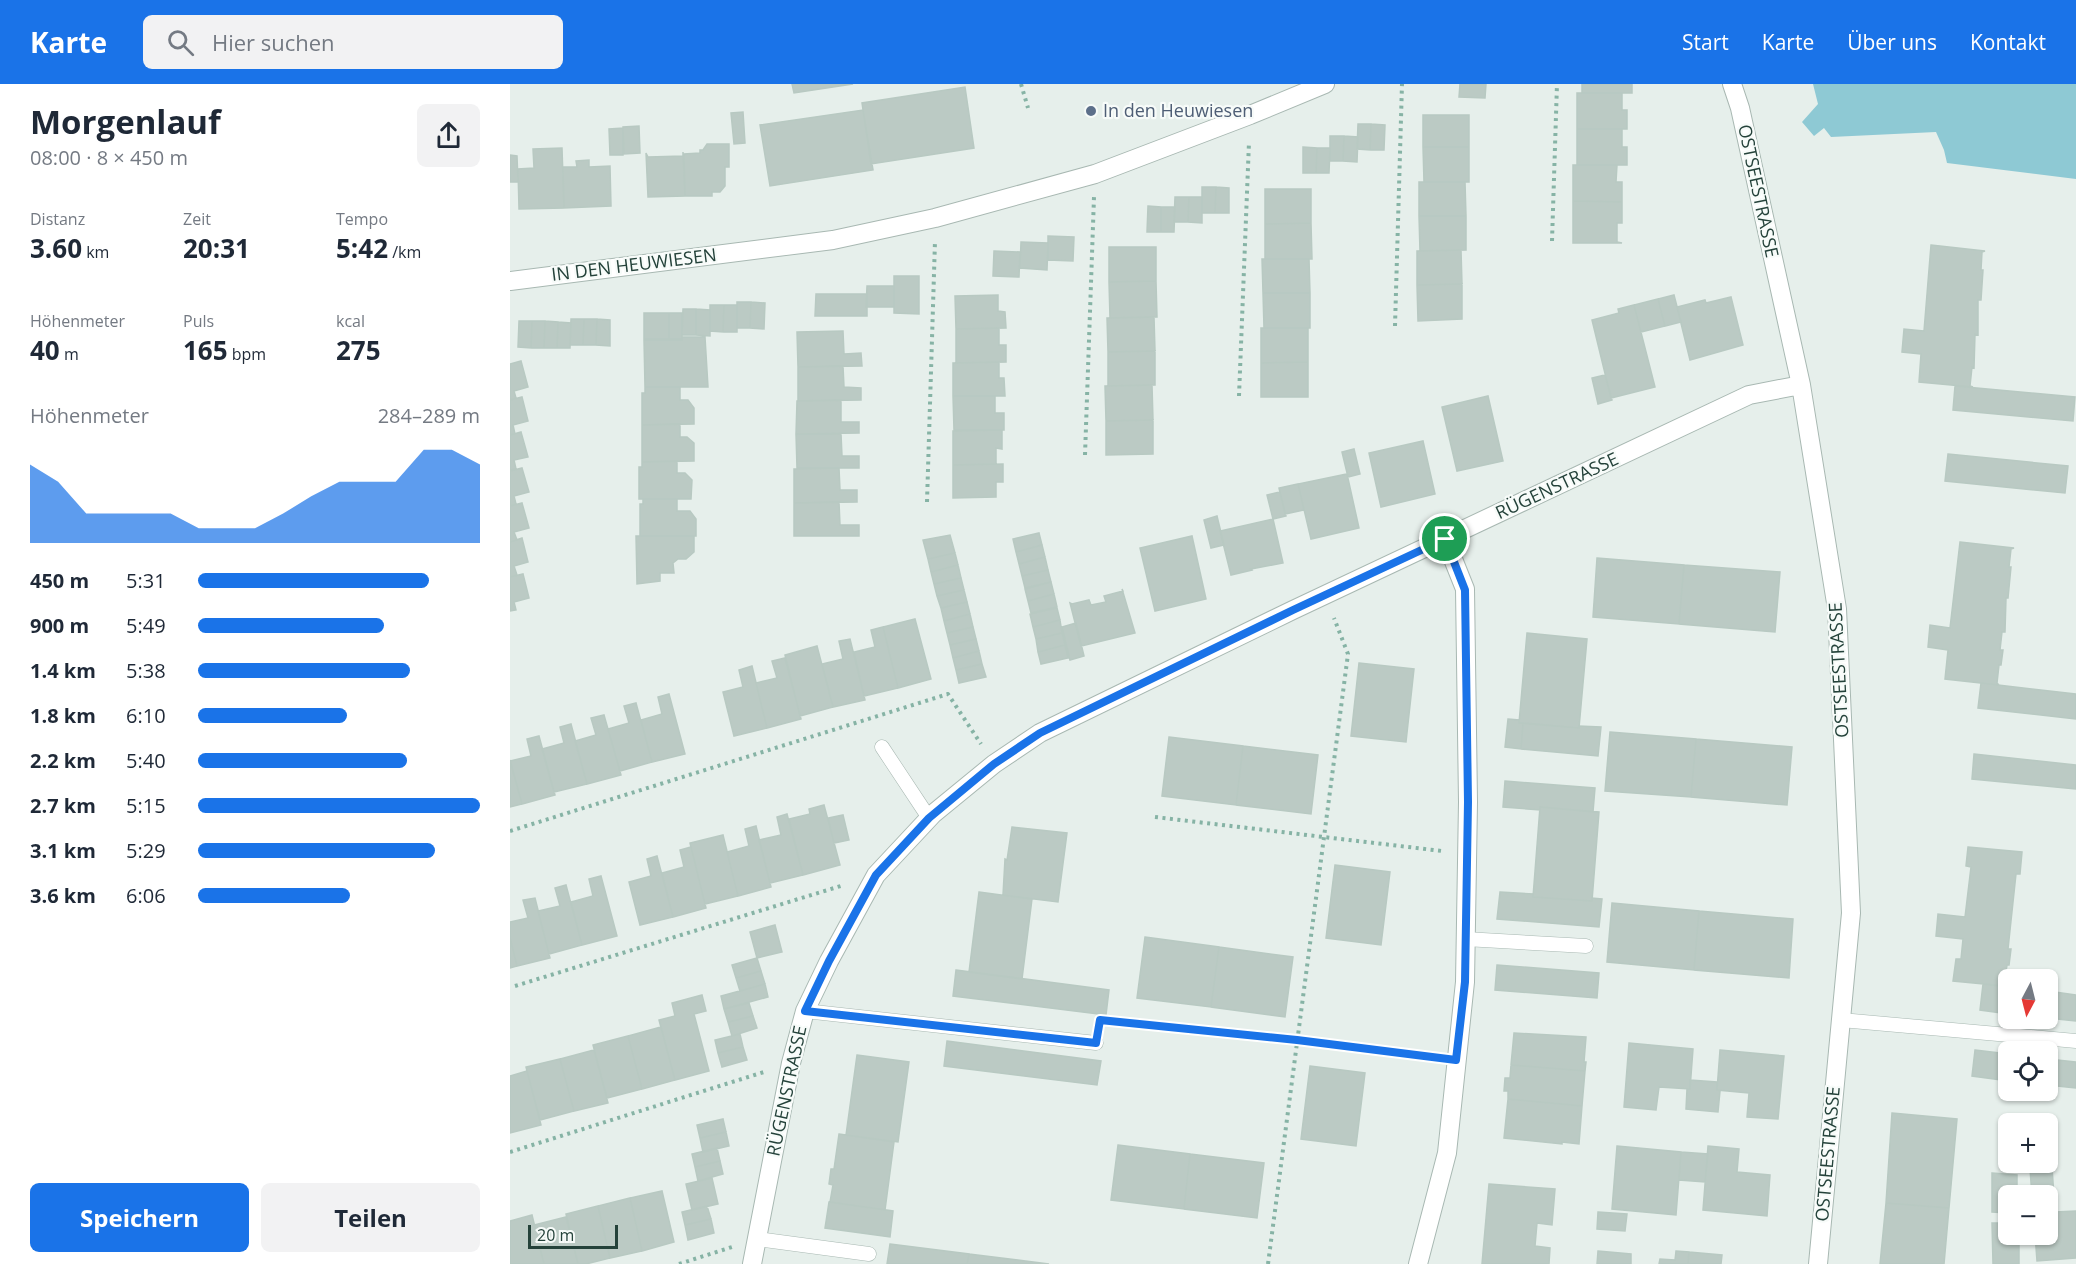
<!DOCTYPE html>
<html lang="de">
<head>
<meta charset="utf-8">
<style>
  body { margin:0; font-family:"Open Sans",sans-serif; background:#f2f2f3; color:#1f2937; height:100vh; display:flex; flex-direction:column; font-size:22px; white-space:nowrap }
  * { box-sizing:border-box; margin:0 }
  p { font-size:20px; color:#747a83 }
  .icon { flex:none; width:33px; height:33px; fill:none; stroke:currentColor; stroke-width:2; stroke-linecap:round; stroke-linejoin:round }
  .map { position:relative; flex:1; overflow:hidden }
  .sheet { display:flex; flex-direction:column; background:#fff; width:510px }
  .sheet>* { flex:none }
  .needle { width:39px; rotate:187deg }
  .tools { position:absolute; left:1488px; top:885px; display:grid; gap:12px }
  .tools a { display:grid; place-items:center; width:60px; height:60px; border-radius:9px; background:#fff; box-shadow:0 2px 4px #0004; font-size:30px }
  .scale { position:absolute; left:18px; bottom:15px; width:90px; box-sizing:border-box; padding-left:6px; border:3px solid #24423a; border-top:0; font-size:16px; line-height:21px; white-space:nowrap; color:#24423a; -webkit-text-stroke:4px #f7fbf9; paint-order:stroke }
  .pin { position:absolute; display:grid; place-items:center; width:51px; height:51px; color:#fff; margin:-26px; border:3px solid #fff; border-radius:50%; box-shadow:0 2px 6px #0007 }
  .round { display:grid; place-items:center; flex:none; width:63px; height:63px; border-radius:9px; background:#f2f2f3 }
  .summary { display:flex; align-items:center; justify-content:space-between; height:102px; padding:0 30px }
  h1 { font-size:33px; font-weight:700; line-height:45px }
  .figures { display:grid; grid-template-columns:repeat(3,1fr); gap:9px; height:102px; padding:6px 30px }
  .figures div { display:grid; align-content:center }
  .figures b { font-size:26px; font-weight:700 }
  .figures small { font-size:16px; font-weight:400 }
  .figures p { font-size:16px }
  .chart { height:168px; padding:12px 30px }
  .chart p { display:flex; justify-content:space-between }
  .chart svg { width:100%; height:108px; margin-top:6px; fill:#1a73e8; opacity:.7 }
  .primary-button { display:flex; gap:12px; margin-top:auto; padding:12px 30px }
  .primary-button a { flex:1; height:69px; border-radius:9px; background:#1a73e8; color:#fff; font-size:24px; font-weight:700; line-height:69px; text-align:center }
  .primary-button a+a { background:#f2f2f3; color:#1f2937 }
  ul { padding:0 30px; list-style:none; font-size:20px }
  li { display:grid; grid-template-columns:96px 72px 1fr; align-items:center; height:45px }
  li i { height:15px; border-radius:8px; background:#1a73e8 }
  header { display:flex; align-items:center; gap:36px; box-sizing:border-box; height:84px; padding:0 30px; background:#1a73e8; color:#fff }
  header strong { font-size:28px }
  nav { display:flex; gap:33px; margin-inline-start:auto; font-size:21px }
  .search { width:420px; height:54px; background:#f2f2f3; display:flex; align-items:center; gap:15px; box-sizing:border-box; padding:0 21px; border-radius:9px; color:#747a83; font-size:22px }
  main { display:flex; flex:1; min-height:0 }
  .map>svg:first-child { display:block }
  .water { fill:#8ec9d4 }
  .building { fill:#bbcac4; stroke:#b8c9c2; stroke-width:1.5 }
  .lines { fill:none; stroke-linecap:round; stroke-linejoin:round }
  .service-casing { stroke:#a8b8b2; stroke-width:15 }
  .minor-casing { stroke:#a8b8b2; stroke-width:20 }
  .path { stroke:#86b3a5; stroke-width:4; stroke-dasharray:3 4.5; stroke-linecap:butt }
  .service { stroke:#fff; stroke-width:14 }
  .minor { stroke:#fff; stroke-width:18 }
  .route-casing { stroke:#fff; stroke-width:12 }
  .route { stroke:#1a73e8; stroke-width:8 }
  .service-dot { fill:#5c6f8a; stroke:#f7fbf9; stroke-width:2 }
  .labels { text-anchor:middle; stroke-width:4.5; stroke-linejoin:round; paint-order:stroke }
  .service-label { font-size:18px; fill:#4e5e75; stroke:#f7fbf9; text-anchor:start }
  .street-label { font-size:18px; fill:#24423a; stroke:#f7fbf9 }
</style>
</head>
<body>
<header>
<strong>Karte</strong>
<div class="search"><svg class="icon" aria-label="search" viewBox="0 0 24 24"><circle cx="10" cy="10" r="6"/><path d="M15 15l6 6"/></svg>Hier suchen</div>
<nav><a>Start</a><a>Karte</a><a>Über uns</a><a>Kontakt</a></nav>
</header>
<main>
<section class="sheet">
<div class="summary"><div><h1>Morgenlauf</h1><p>08:00 · 8 × 450 m</p></div><a class="round"><svg class="icon" aria-label="share" viewBox="0 0 24 24"><path d="M12 15V3M7 8l5-5 5 5M5 13v7h14v-7"/></svg></a></div>
<div class="figures">
<div><p>Distanz</p><b>3.60<small> km</small></b></div>
<div><p>Zeit</p><b>20:31</b></div>
<div><p>Tempo</p><b>5:42<small> /km</small></b></div>
</div>
<div class="figures">
<div><p>Höhenmeter</p><b>40<small> m</small></b></div>
<div><p>Puls</p><b>165<small> bpm</small></b></div>
<div><p>kcal</p><b>275</b></div>
</div>
<div class="chart"><p><span>Höhenmeter</span>284–289 m</p>
<svg viewBox="0 0 160 44" preserveAspectRatio="none"><path d="M0 44V12L10 19L20 32L30 32L40 32L50 32L60 38L70 38L80 38L90 32L100 25L110 19L120 19L130 19L140 6L150 6L160 12V44z"/></svg>
</div>
<ul>
<li><b>450 m</b>5:31<i style="width:82%"></i></li>
<li><b>900 m</b>5:49<i style="width:66%"></i></li>
<li><b>1.4 km</b>5:38<i style="width:75%"></i></li>
<li><b>1.8 km</b>6:10<i style="width:53%"></i></li>
<li><b>2.2 km</b>5:40<i style="width:74%"></i></li>
<li><b>2.7 km</b>5:15<i style="width:100%"></i></li>
<li><b>3.1 km</b>5:29<i style="width:84%"></i></li>
<li><b>3.6 km</b>6:06<i style="width:54%"></i></li>
</ul>
<div class="primary-button"><a>Speichern</a><a>Teilen</a></div>
</section>
<div class="map">
<svg width="1566" height="1180" viewBox="0 0 1566 1180">
  <rect width="100%" height="100%" fill="#e6efeb"/>
  <!-- water -->
  <path class="water" d="M1303 0H1566V95L1437 79 1434 66 1426 48 1321 53 1314 44 1304 52 1292 38 1308 20Z"/>
  <!-- building -->
  <path class="building" d="M282 0H343L284 9Z
    M950 0H976L975 14 949 13Z
    M1072 0H1122V9H1072Z
    M455 3 464 64 361 80 352 19Z
    M1067 9H1112V26H1117V45H1067Z
    M353 26 363 86 260 102 250 41Z
    M233 28 235 59 224 60 221 29Z
    M913 31H959V63H913Z
    M848 40H861L860 66 847 65Z
    M861 40 875 41 874 66H860Z
    M129 42 130 69 114 70 113 43Z
    M113 44V71H100L99 45Z
    M1067 45H1112V63H1117V81H1067Z
    M820 52H834L833 77H820Z
    M834 52 848 53 847 78 833 77Z
    M197 60H219V83H215V102L210 108H202V112H175L174 70 190 69V66H193Z
    M793 63 807 64 806 89H793Z
    M913 63H959V98H914Z
    M52 64 54 124 9 125 8 85 24 84 23 65Z
    M807 64H820L819 89H806Z
    M173 68 175 112 138 113 136 69 138 73 173 72Z
    M0 71 7 72 8 98H0Z
    M79 76V83L100 82 101 122 54 124 53 83H67L66 77Z
    M1063 81H1107L1106 98H1112V118L1063 117Z
    M909 98H955L956 132H909Z
    M692 103H706L705 129H692Z
    M706 103 719 104V129H705Z
    M755 105H801V139L755 140Z
    M665 113H679L678 138H664Z
    M679 113H692V139L678 138Z
    M1063 117 1112 118V139H1107V158L1112 159H1063Z
    M638 122 651 123V148H637Z
    M651 123H665L664 148H651Z
    M909 132H956V166L910 167Z
    M801 139 802 175H755V140Z
    M538 152 564 153 563 177 538 176Z
    M511 158 538 159 537 186 510 184Z
    M1421 161 1475 167 1472 168 1471 186H1473L1471 216H1468V251L1465 250 1464 284 1462 283 1460 302 1463 303 1409 298 1411 270 1392 268 1394 245 1414 247Z
    M599 163H646V197L599 198Z
    M951 166 952 200 907 201V167Z
    M484 167 510 168 509 193 483 192Z
    M752 175H799L800 209H753Z
    M384 192H409V230L384 229Z
    M646 197 647 233 600 234 599 198Z
    M952 200V235L908 237 907 201Z
    M357 202H384V223H356Z
    M753 209H800V244H754Z
    M306 210H357V232H305Z
    M488 211V227L495 228 496 244 446 245 445 212Z
    M1164 211 1171 238 1155 242 1148 215Z
    M1221 213 1233 261 1180 276 1167 223 1195 216 1196 219Z
    M1148 215 1155 242 1131 248 1124 221Z
    M227 218H241L240 244H227Z
    M241 218 255 219 254 245 240 244Z
    M200 221H214L213 248 200 247Z
    M214 221H227V248H213Z
    M1124 221 1145 303 1101 314 1082 236 1109 229 1108 225Z
    M173 225H186V251H172Z
    M186 225 200 226V252L186 251Z
    M134 229H159V255H134Z
    M159 229H172V255H159Z
    M644 233 645 267 598 268 597 234Z
    M61 235H74L73 261H60Z
    M74 235H87L86 261H73Z
    M87 235 100 236V262L86 261Z
    M9 237H22L21 264 8 263Z
    M22 237H35L34 264H21Z
    M35 237 48 238 47 264H34Z
    M48 238 61 239 60 264H47Z
    M489 244V261H496V278L446 279V245Z
    M751 244H798V278L751 279Z
    M333 247 334 270 351 269 352 282 288 283 287 248Z
    M172 253H195L198 303H135L134 256H172Z
    M645 267V301L598 302V268Z
    M11 277 18 303 4 307 6 314 0 316V280Z
    M489 278V294H494L495 312H443V279Z
    M798 278V313H751V279Z
    M333 282 334 303 351 304V316L288 317V283Z
    M1095 291 1102 316 1088 320 1082 294Z
    M642 301 643 336 596 337 595 302Z
    M1445 302 1565 313 1563 337 1443 326Z
    M135 303H170V316H178L184 324V340L132 341V309H135Z
    M443 312H485V329H494V346H444Z
    M978 312 993 377 947 387 932 323Z
    M12 313 18 337 3 341 5 350 0 351V316Z
    M331 316V338H349V349L286 350 287 317Z
    M643 336V370L596 371V337Z
    M170 340V353H177L184 359V377L132 378V341Z
    M492 346V365L486 364V380L443 381V347Z
    M11 348 18 373 4 376 6 385 0 386V351Z
    M286 350H331L332 372H349V384H287Z
    M913 357 925 410 871 423 859 369Z
    M844 365 850 390 838 393 832 368Z
    M1438 370 1558 382 1555 409 1435 397Z
    M167 377V389H175L182 396 181 415H129V383H132V378Z
    M493 380V398H486V413L443 414V381Z
    M12 384 19 408 4 412 6 420 0 422V387Z
    M329 384 330 406H347V418L284 419V385Z
    M837 390 849 444 801 455 788 400Z
    M788 400 794 426 775 430 769 404Z
    M770 408 776 432 763 435 757 411Z
    M133 415H167V427H180L186 435V452H130V420H133Z
    M329 418 330 441H349V452H284V419Z
    M12 419 19 444 4 448 7 456 0 458V422Z
    M707 432 714 461 701 464 694 436Z
    M763 435 773 479 741 485 742 486 721 491 710 447Z
    M529 449 532 461 506 468 503 455Z
    M440 451 445 469 418 475 413 456Z
    M126 452H184V468L176 475H168L163 479 164 489H150V497L127 500Z
    M682 452 696 515 645 527 630 464Z
    M12 454 18 478 4 482 7 491 0 493V458Z
    M1450 458 1504 464 1501 465 1499 483H1501L1498 514H1496L1495 548H1492L1490 566H1493L1491 581H1489L1487 599 1489 601 1435 595 1438 566 1418 563 1420 541 1440 544Z
    M532 461 535 473 509 480 506 468Z
    M445 469 448 481 421 488 418 475Z
    M535 473 538 486 512 492 509 480Z
    M1087 474 1174 481 1169 540 1083 533Z
    M448 481 451 494 424 500 421 488Z
    M1174 481 1270 488 1265 548 1169 540Z
    M538 486 541 498 515 504 512 492Z
    M13 490 19 514 4 518 6 526 0 527V493Z
    M451 494 454 506 427 512 424 500Z
    M541 498 544 510 518 517 515 505Z
    M612 505 625 549 571 562 560 519 562 520 579 516 581 521 596 518 594 512 613 507Z
    M454 506 457 518 431 524 427 512Z
    M544 510 547 523 521 529 518 517Z
    M457 518 460 530 434 537 431 524Z
    M547 524 550 536 523 543 520 530Z
    M460 530 463 543 437 549 434 537Z
    M405 535 421 595 388 604 373 543Z
    M550 536 552 549 526 555 523 543Z
    M566 539 574 572 560 576 552 543Z
    M373 543 388 604 354 612 344 568 365 563 361 546Z
    M463 543 466 555 440 561 437 549Z
    M552 549 555 561 528 568 526 555Z
    M1017 549 1077 555 1069 644 1009 639Z
    M340 555 355 616 323 623 312 580 333 575 329 557Z
    M466 555 469 567 443 574 440 561Z
    M555 561 558 574 531 580 528 568Z
    M307 562 323 623 290 632 275 571Z
    M469 567 472 580 446 586 443 574Z
    M275 574 291 635 257 644 246 599 267 594 262 577Z
    M849 579 904 585 896 658 841 652Z
    M472 580 476 593 449 599 446 586Z
    M242 582 257 644 224 652 213 608 233 603 229 586Z
    M1471 599 1566 610V635L1468 624Z
    M159 610 175 670 142 678 131 636 152 630 148 613Z
    M126 619 142 678 110 687 98 645 119 639 114 622Z
    M94 631 111 691 77 700 65 657 86 651 81 634Z
    M998 635 1009 636V639H1013L1011 665 995 663Z
    M1013 639 1069 644V642L1091 643 1088 672 1011 665Z
    M61 640 77 700 44 708 32 665 54 659 50 643Z
    M1100 648 1186 655 1181 713 1095 707Z
    M29 652 45 711 12 720 0 677 21 672 17 655Z
    M659 653 733 662 726 721 652 712Z
    M1186 655 1282 663 1277 721 1181 713Z
    M733 662 808 671 801 730 726 721Z
    M1464 670 1566 681V705L1462 695Z
    M0 676 12 720 0 723Z
    M995 697 1085 704 1083 728 1030 723V726L993 723Z
    M314 721 330 781 293 791 279 735 300 730 299 725Z
    M1030 723 1089 728 1082 817 1023 813Z
    M277 730 293 791 260 799 249 756 271 751 267 733Z
    M333 731 339 756 324 759 318 734Z
    M246 742 261 803 228 812 217 768 239 762 235 745Z
    M502 743 557 749 548 818 493 811 495 775 497 776Z
    M213 751 228 812 195 820 180 759Z
    M181 763 196 824 163 833 152 789 174 783 170 766Z
    M1458 763 1512 768 1510 790H1506L1498 865H1501L1499 881H1497L1494 902 1443 897 1446 875H1451L1453 855 1426 852 1428 830 1455 833 1461 783 1456 782Z
    M147 772 163 833 130 841 119 798 141 792 137 775Z
    M825 781 880 788 871 861 816 854Z
    M91 792 107 852 72 861 61 818 83 812 79 795Z
    M56 801 72 861 39 870 28 827 50 822 45 804Z
    M469 808 522 815 512 895 459 888Z
    M990 808 1023 810V813L1082 817V814L1092 815 1089 843 987 835Z
    M25 814 40 874 7 882 0 854V838L18 834 13 816Z
    M1102 819 1189 827 1184 886 1097 878Z
    M1189 827 1283 835 1279 894 1184 886Z
    M265 841 272 868 247 874 240 848Z
    M635 853 709 863 701 923 627 914Z
    M0 854 7 882 0 884Z
    M709 863 783 873 775 933 701 923Z
    M247 874 251 887 226 894 222 881Z
    M987 881 1089 889 1087 914 985 906Z
    M446 886 599 906 596 931 443 912Z
    M251 887 255 900 230 907 226 894Z
    M255 900 258 913 214 925 211 912Z
    M1473 900 1498 903V930L1470 926Z
    M1538 907 1566 911V937L1538 934Z
    M192 911 196 927 184 930 199 987 165 996 149 936 165 932 162 919Z
    M239 919 243 932 218 938 214 925Z
    M243 932 247 944 222 952 218 938Z
    M151 943 165 996 132 1005 118 952Z
    M1004 949 1076 953 1074 978H1076L1075 987 1001 981Z
    M230 950 233 963 208 969 205 956Z
    M118 952 132 1005 97 1014 83 961Z
    M437 957 591 977 587 1001 434 982Z
    M1119 959 1183 965 1180 1005 1149 1003 1146 1026 1114 1023Z
    M233 963 237 976 212 983 208 969Z
    M84 966 98 1019 64 1027 50 975Z
    M1210 966 1274 972 1268 1035 1237 1033 1239 1009 1207 1006Z
    M1465 966 1498 970V997L1462 992Z
    M347 971 399 978 388 1058 336 1051Z
    M50 975 64 1027 30 1036 16 983Z
    M1538 975 1566 978V1004L1538 1001Z
    M1001 981 1075 987 1072 1022 998 1015V1007H994L995 994H1000Z
    M800 982 855 989 846 1062 791 1055Z
    M17 987 31 1041 0 1049V992Z
    M1180 996 1207 998V1006L1210 1007 1208 1028 1176 1025 1177 1005H1180Z
    M998 1015 1072 1022 1069 1060 1052 1058V1060L994 1054Z
    M1382 1029 1447 1035 1439 1124 1376 1119Z
    M213 1035 216 1048 190 1054 187 1041Z
    M216 1048 219 1062 193 1068 190 1054Z
    M329 1050 384 1058 375 1126 320 1118 323 1101 319 1100 321 1085H324Z
    M608 1061 680 1070 674 1125 601 1116Z
    M1107 1062 1171 1068 1166 1131 1102 1125Z
    M1198 1062 1229 1065 1227 1088 1260 1091 1257 1132 1193 1126Z
    M207 1064 210 1077 185 1083 182 1070Z
    M1171 1068 1198 1070 1195 1098 1169 1096Z
    M680 1070 754 1079 747 1134 674 1125Z
    M210 1077 213 1090 188 1097 185 1083Z
    M1542 1083 1545 1128 1566 1127V1174L1527 1177 1525 1150H1538V1112H1522L1520 1085Z
    M1482 1089 1507 1091V1112H1498V1129L1482 1128Z
    M202 1094 208 1120 182 1126 176 1100Z
    M979 1100 1045 1105 1042 1141 1027 1139 1025 1162 1040 1164 1039 1180H972Z
    M152 1107 164 1158 132 1167 120 1114Z
    M120 1114 132 1167 100 1174 88 1122Z
    M319 1118 383 1127 380 1153 315 1144Z
    M1376 1119 1439 1124 1434 1180H1370Z
    M88 1122 100 1174 76 1180H68L56 1130Z
    M197 1122 201 1135 175 1141 172 1128Z
    M1088 1128 1117 1130 1115 1147 1087 1145Z
    M22 1131 34 1180H0V1137Z
    M56 1133 68 1180H34L24 1141Z
    M201 1135 204 1149 178 1156 175 1141Z
    M1482 1139H1498V1150H1509V1180H1483Z
    M380 1160 459 1170 457 1180H377Z
    M1088 1167 1121 1170V1180H1087Z
    M1166 1167 1179 1168 1178 1180H1149L1150 1175 1165 1176Z
    M1179 1168 1212 1171 1211 1180H1178Z
    M459 1170 539 1180H457Z"/>
  <g class="lines">
    <!-- service casing -->
    <g class="service-casing">
      <path id="service" d="M372 663 419 734
        M955 855 1076 862
        M295 927 586 959
        M1331 936 1566 957
        M247 1155 359 1170"/>
    </g>
    <!-- minor casing -->
    <g class="minor-casing">
      <path id="minor" d="M1222 0 1230 24 1291 301 1327 525 1341 829 1308 1180
        M0 197 323 156 425 134 585 90 740 31 815 0
        M242 1180 281 979 295 927 319 877 366 791 423 730 484 680 530 649 783 526 1239 311 1291 301
        M908 1180 937 1069 955 898 958 718 955 505 935 455"/>
    </g>
    <!-- path -->
    <path class="path" d="M511 0 518 24
      M1042 157 1047 0
      M885 242 892 0
      M729 312 739 58
      M575 371 584 113
      M417 418 425 157
      M645 733 932 767
      M0 747 438 610 471 660
      M5 902 334 801
      M593 936 787 956 925 973
      M0 1068 254 988
      M169 1180 222 1163
      M758 1180 838 570 824 534"/>
    <!-- service -->
    <use href="#service" class="service"/>
    <!-- minor -->
    <use href="#minor" class="minor"/>
  </g>
  <g class="lines">
    <!-- route casing -->
    <g class="route-casing">
      <path id="route" d="M935 455 955 506 958 718 955 898 946 976 787 956 590 936 586 959 295 927 319 877 366 791 419 734 484 680 530 649 783 526Z"/>
    </g>
    <!-- route -->
    <use href="#route" class="route"/>
  </g>
  <!-- markers -->
  <circle class="service-dot" cx="581" cy="27" r="6"/>
  <g class="labels">
    <!-- service labels -->
    <g class="service-label">
      <text x="593" y="33">In den Heuwiesen</text>
    </g>
    <!-- street labels -->
    <g class="street-label">
      <text transform="translate(1248 107) rotate(78)" y="6">OSTSEESTRASSE</text>
      <text transform="translate(124 181) rotate(-7)" y="6">IN DEN HEUWIESEN</text>
      <text transform="translate(1047 402) rotate(-25)" y="6">RÜGENSTRASSE</text>
      <text transform="translate(1329 586) rotate(-93)" y="6">OSTSEESTRASSE</text>
      <text transform="translate(277 1007) rotate(-78)" y="6">RÜGENSTRASSE</text>
      <text transform="translate(1318 1070) rotate(-85)" y="6">OSTSEESTRASSE</text>
    </g>
  </g>
</svg>
<div class="tools">
<a><svg class="needle" viewBox="-14 -14 28 28"><path d="M0-13l5 13h-10z" fill="#e53935"/><path d="M0 13l5-13h-10z" fill="#747a83"/></svg></a>
<a><svg class="icon" aria-label="locate" viewBox="0 0 24 24"><circle cx="12" cy="12" r="6"/><path d="M12 2v4M12 18v4M2 12h4M18 12h4"/></svg></a>
<a>+</a>
<a>−</a>
</div>
<div class="scale">20 m</div>
<div class="pin" style="left:935px;top:455px;background:#1e9e55"><svg class="icon" aria-label="arrive" viewBox="0 0 24 24"><path d="M6 21V4h12l-3 4 3 4H6"/></svg></div>
</div>
</main>
</body>
</html>
